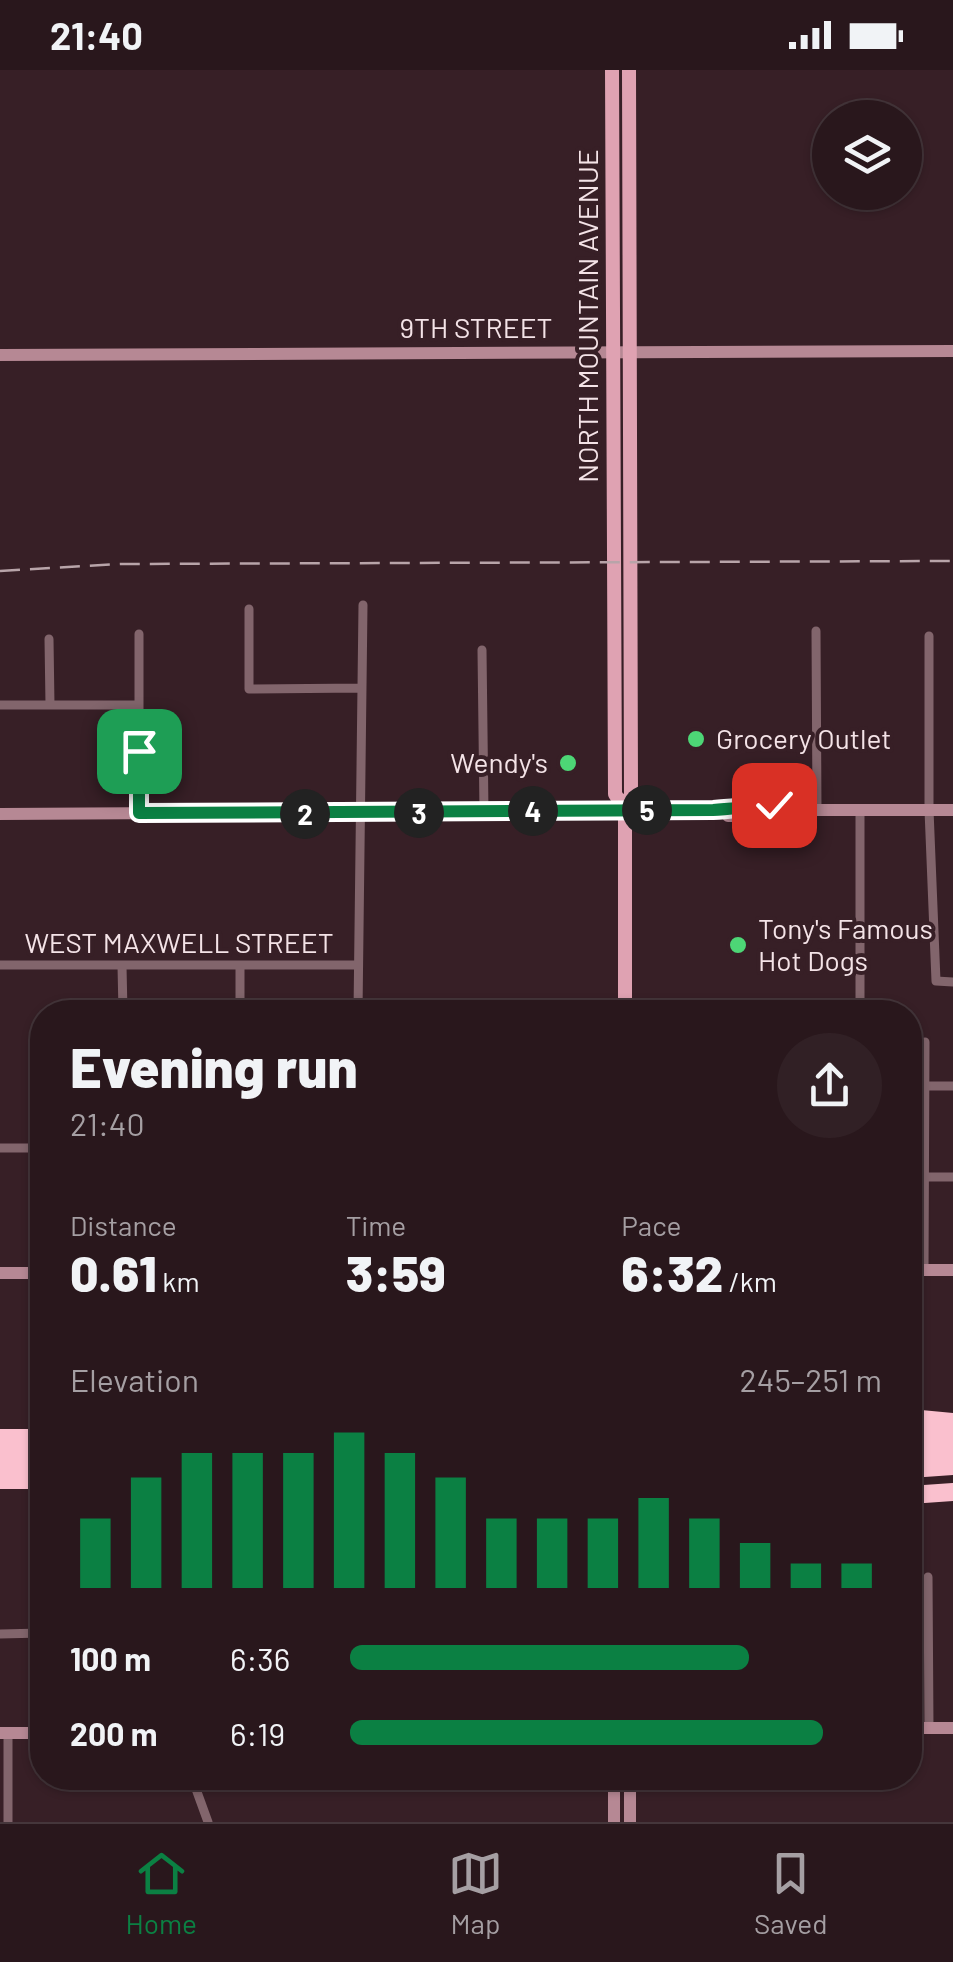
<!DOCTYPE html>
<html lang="en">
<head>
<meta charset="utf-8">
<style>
  body { margin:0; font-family:Barlow,sans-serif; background:#312025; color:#f1f3f6; height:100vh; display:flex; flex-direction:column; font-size:38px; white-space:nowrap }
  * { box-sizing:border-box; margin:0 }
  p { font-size:32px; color:#a59fa3 }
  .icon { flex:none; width:55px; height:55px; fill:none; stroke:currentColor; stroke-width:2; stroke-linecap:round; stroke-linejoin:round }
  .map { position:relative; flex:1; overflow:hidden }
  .panel { position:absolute; left:30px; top:930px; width:892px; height:790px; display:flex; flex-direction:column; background:#29171c; border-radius:40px; box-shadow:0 2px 8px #0004,0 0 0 2px #45363b }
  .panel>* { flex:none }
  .buttons { position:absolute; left:812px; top:30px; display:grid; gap:20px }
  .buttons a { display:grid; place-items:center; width:110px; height:110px; border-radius:50%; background:#29171c; box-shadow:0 2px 8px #0004,0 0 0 2px #45363b; font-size:50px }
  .pin { position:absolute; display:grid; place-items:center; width:85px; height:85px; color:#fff; margin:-42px; border-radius:20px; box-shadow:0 5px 15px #0006 }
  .km { position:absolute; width:50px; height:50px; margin:-25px; border-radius:50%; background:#222; color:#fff; font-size:28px; line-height:50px; text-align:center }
  .round { display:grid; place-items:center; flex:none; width:105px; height:105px; border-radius:52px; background:#312025 }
  .overview { display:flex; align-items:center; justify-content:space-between; height:170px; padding:0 40px }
  h1 { font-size:55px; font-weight:800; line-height:75px }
  .stats { display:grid; grid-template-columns:repeat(3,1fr); gap:15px; height:170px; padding:10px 40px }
  .stats div { display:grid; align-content:center }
  .stats b { font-size:50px; font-weight:800 }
  .stats small { font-size:28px; font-weight:400 }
  .stats p { font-size:28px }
  .chart { height:280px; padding:20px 40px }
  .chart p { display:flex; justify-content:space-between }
  .chart svg { width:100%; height:180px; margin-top:10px; stroke:#0b8043; stroke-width:6 }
  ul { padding:0 40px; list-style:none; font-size:32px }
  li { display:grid; grid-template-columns:160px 120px 1fr; align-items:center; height:75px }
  li i { height:25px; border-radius:12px; background:#0b8043 }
  .status { display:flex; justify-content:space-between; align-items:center; height:70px; padding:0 50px; background:#29171c; direction:ltr }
  .status svg { height:28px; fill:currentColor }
  .menu { display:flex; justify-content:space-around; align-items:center; height:140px; border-top:2px solid #45363b; background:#29171c; font-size:28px; color:#a59fa3 }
  .menu a { display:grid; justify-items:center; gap:5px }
  .menu .active { color:#0b8043 }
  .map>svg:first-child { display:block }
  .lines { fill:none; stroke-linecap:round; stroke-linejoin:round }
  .street { stroke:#82656c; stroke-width:9 }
  .secondary { stroke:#b68894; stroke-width:12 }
  .primary { stroke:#dfa2b2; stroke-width:14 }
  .highway { stroke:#fac0ce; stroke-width:18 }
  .rail { stroke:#b8a4a9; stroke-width:2.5; stroke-dasharray:20 10; stroke-linecap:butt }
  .route-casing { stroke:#fff; stroke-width:20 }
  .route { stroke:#0b8043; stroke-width:12 }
  .poi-dot { fill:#4dd676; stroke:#371f26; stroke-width:4 }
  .labels { text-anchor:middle; stroke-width:8; stroke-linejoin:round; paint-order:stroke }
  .street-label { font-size:28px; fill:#f4e3e7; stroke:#371f26 }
  .poi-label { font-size:28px; fill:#f4e3e7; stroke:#371f26; text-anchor:start }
</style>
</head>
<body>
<div class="status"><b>21:40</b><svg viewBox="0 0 49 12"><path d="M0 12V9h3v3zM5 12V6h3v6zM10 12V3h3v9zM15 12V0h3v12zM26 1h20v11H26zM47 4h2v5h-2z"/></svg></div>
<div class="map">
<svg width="953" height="1752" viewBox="0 0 953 1752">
  <rect width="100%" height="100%" fill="#371f26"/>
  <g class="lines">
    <!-- street -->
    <path class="street" d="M249 539V619L362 618
      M816 561 817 740
      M139 564V743
      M929 566V740L936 911 953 912
      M49 569 50 635
      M482 580 484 742
      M0 635H139
      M860 740V942
      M0 895H358
      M122 896 123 942
      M240 942V896
      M358 942 363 535
      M925 1016H953
      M0 1078H42
      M925 1107H953
      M924 1199 925 972
      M928 1507 929 1658
      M0 1564 42 1563
      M8 1663V1752
      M192 1708 208 1752"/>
    <!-- secondary -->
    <path class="secondary" d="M0 285 953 281
      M734 735H774L782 740H953
      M0 744 713 740H733L742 735
      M728 746H774L782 740
      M910 1200H953
      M0 1203H42
      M910 1658H953
      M0 1663H42
      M614 1752V1708
      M630 1752V1708"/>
    <!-- primary -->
    <path class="primary" d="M612 0 615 724 625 740
      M625 942V740L631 724 629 0"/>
    <!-- highway -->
    <path class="highway" d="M910 1348 953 1352
      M910 1366H953
      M0 1368H42
      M910 1382 953 1381
      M0 1383 42 1382
      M0 1397H42
      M910 1399 953 1396
      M0 1410H42
      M910 1425 953 1422"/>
    <!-- rail -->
    <path class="rail" d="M0 501 120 494 953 491"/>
  </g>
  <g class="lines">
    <!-- route casing -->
    <g class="route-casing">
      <path id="route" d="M139 681V743L713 740C735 739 752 735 774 735"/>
    </g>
    <!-- route -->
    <use href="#route" class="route"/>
  </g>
  <!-- markers -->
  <g class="poi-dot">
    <circle cx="696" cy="669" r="10"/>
    <circle cx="568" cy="693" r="10"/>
    <circle cx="738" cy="875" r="10"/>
  </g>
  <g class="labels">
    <!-- street labels -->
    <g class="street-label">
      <text transform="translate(588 246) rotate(-90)" y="10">NORTH MOUNTAIN AVENUE</text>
      <text x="476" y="268">9TH STREET</text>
      <text x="179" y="883">WEST MAXWELL STREET</text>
    </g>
    <!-- poi labels -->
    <g class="poi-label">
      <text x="716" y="679">Grocery Outlet</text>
      <text x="548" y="703" text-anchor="end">Wendy's</text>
      <text x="758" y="869">Tony's Famous<tspan x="758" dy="32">Hot Dogs</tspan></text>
    </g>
  </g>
</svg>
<div class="buttons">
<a><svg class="icon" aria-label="layers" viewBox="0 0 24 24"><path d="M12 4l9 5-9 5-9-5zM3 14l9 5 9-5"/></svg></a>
</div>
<div class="pin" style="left:139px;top:681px;background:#1e9e55"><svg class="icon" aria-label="arrive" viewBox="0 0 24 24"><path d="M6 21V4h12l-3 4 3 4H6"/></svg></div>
<div class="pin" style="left:774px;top:735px;background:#d93025"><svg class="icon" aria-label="check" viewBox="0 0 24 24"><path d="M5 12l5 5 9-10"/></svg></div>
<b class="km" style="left:305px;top:744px">2</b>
<b class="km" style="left:419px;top:743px">3</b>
<b class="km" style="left:533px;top:741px">4</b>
<b class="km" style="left:647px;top:740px">5</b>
<section class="panel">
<div class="overview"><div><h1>Evening run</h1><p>21:40</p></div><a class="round"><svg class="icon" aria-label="share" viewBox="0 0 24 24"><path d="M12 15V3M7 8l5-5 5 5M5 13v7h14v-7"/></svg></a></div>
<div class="stats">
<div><p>Distance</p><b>0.61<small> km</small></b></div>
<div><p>Time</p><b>3:59</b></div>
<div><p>Pace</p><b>6:32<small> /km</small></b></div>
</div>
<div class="chart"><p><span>Elevation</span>245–251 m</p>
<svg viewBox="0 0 160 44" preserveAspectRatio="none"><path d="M5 44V27M15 44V17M25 44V11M35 44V11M45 44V11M55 44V6M65 44V11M75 44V17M85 44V27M95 44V27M105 44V27M115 44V22M125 44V27M135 44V33M145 44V38M155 44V38"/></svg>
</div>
<ul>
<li><b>100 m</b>6:36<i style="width:75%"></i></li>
<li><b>200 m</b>6:19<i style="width:89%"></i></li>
</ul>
</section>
</div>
<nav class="menu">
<a class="active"><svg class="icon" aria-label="home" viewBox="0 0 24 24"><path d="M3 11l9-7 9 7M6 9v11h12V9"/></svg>Home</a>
<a><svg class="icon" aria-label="map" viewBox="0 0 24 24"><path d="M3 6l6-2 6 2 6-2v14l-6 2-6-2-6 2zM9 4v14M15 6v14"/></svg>Map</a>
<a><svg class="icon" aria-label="saved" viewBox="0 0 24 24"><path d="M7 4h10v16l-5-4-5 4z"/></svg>Saved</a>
</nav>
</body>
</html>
